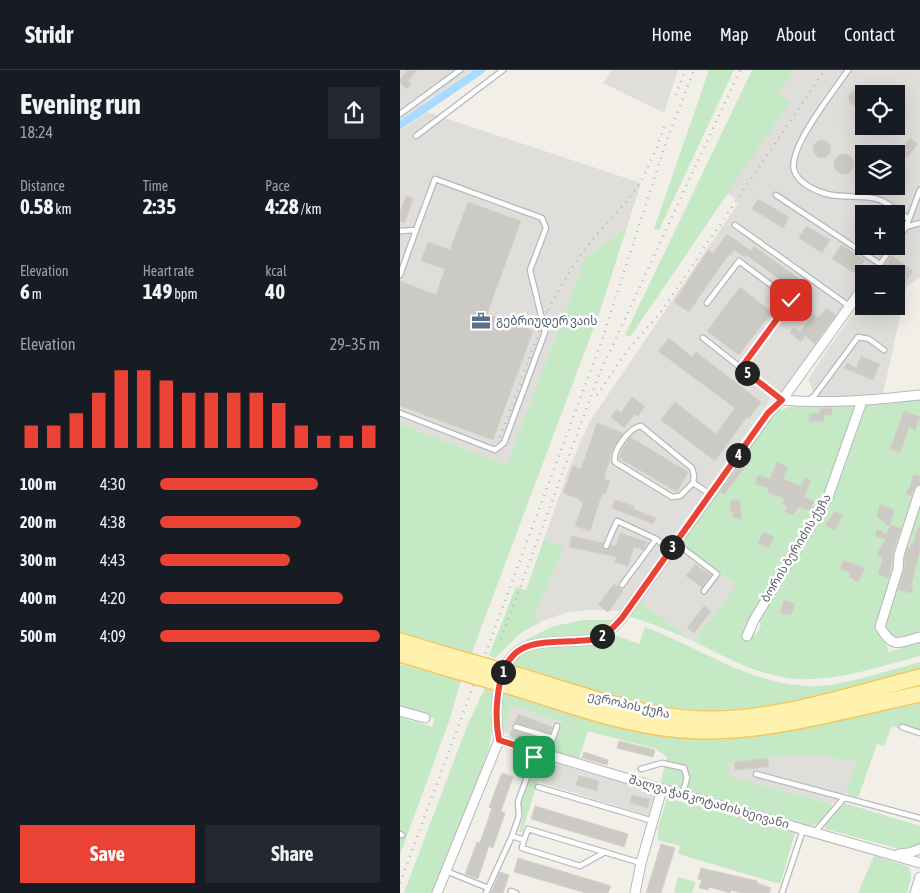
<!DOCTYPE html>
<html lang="en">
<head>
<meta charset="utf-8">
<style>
  body { margin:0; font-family:"Asap Condensed","Noto Sans Georgian",sans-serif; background:#242831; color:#f1f3f6; height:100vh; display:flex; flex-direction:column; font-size:19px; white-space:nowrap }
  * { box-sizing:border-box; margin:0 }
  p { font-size:16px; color:#9ea1a6 }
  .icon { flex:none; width:28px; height:28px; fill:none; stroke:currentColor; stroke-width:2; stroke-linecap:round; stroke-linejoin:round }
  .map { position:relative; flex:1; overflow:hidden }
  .drawer { display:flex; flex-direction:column; background:#171b24; width:400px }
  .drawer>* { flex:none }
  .buttons { position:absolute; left:455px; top:15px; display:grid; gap:10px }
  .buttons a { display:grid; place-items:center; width:50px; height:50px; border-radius:0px; background:#171b24; box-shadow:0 5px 20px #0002; font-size:25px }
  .pin { position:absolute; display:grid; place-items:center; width:42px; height:42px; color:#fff; margin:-21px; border-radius:10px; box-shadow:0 2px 8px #0006 }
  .km { position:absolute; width:25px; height:25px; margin:-12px; border-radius:50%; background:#222; color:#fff; font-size:14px; line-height:25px; text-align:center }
  .round { display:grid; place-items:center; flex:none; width:52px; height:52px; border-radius:0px; background:#242831 }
  .summary { display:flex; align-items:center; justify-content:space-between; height:85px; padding:0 20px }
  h1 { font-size:28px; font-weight:700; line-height:38px }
  .stats { display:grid; grid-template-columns:repeat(3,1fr); gap:8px; height:85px; padding:5px 20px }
  .stats div { display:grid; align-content:center }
  .stats b { font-size:21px; font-weight:700 }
  .stats small { font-size:14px; font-weight:400 }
  .stats p { font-size:14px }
  .chart { height:140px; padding:10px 20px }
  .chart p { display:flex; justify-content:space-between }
  .chart svg { width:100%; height:90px; margin-top:5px; stroke:#ea4335; stroke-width:6 }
  .cta { display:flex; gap:10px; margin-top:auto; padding:10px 20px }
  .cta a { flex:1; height:58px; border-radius:0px; background:#ea4335; color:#fff; font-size:20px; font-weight:700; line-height:58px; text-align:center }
  .cta a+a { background:#242831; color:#f1f3f6 }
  ul { padding:0 20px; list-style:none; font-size:16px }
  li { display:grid; grid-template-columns:80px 60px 1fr; align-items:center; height:38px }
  li i { height:12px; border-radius:6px; background:#ea4335 }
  header { display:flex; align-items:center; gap:30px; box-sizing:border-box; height:70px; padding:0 25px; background:#171b24; border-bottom:1px solid #363941 }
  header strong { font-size:24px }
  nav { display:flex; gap:28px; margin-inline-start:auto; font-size:18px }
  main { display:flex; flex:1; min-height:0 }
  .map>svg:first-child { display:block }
  .industrial { fill:#e0deda; fill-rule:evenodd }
  .green { fill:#c5e8c5 }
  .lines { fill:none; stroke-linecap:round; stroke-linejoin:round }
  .canal { stroke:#aadaff; stroke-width:8 }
  .building { fill:#cccac5; stroke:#d6d1c6 }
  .service-casing { stroke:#b5b8bc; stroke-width:7 }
  .minor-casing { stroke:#b5b8bc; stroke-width:11 }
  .primary-casing { stroke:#f2c960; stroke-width:18 }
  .service { stroke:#fff; stroke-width:4.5 }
  .minor { stroke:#fff; stroke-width:9 }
  .primary { stroke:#fff2af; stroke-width:15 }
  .rail { stroke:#b6b7b8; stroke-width:2.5; stroke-dasharray:1 6; stroke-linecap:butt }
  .primary-bridge-casing { stroke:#f2c960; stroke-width:18; stroke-linecap:butt }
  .primary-bridge { stroke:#fff2af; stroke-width:15 }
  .route-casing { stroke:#fff; stroke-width:10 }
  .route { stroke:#ea4335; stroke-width:6 }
  .labels { text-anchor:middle; stroke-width:5; stroke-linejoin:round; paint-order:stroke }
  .service-label { font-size:12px; fill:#4e5e75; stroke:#fff; text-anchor:start }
  .street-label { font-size:12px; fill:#5f6368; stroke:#fff }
</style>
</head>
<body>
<header>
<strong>Stridr</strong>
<nav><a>Home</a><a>Map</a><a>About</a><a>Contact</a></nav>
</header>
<main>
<section class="drawer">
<div class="summary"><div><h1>Evening run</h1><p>18:24</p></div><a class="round"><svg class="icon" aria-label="share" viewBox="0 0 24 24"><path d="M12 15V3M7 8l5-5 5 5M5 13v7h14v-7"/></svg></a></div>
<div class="stats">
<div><p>Distance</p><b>0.58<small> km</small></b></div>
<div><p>Time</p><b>2:35</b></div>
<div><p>Pace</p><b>4:28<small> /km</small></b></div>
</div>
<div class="stats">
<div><p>Elevation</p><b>6<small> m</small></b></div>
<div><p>Heart rate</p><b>149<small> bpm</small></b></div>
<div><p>kcal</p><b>40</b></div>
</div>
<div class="chart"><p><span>Elevation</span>29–35 m</p>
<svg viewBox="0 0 160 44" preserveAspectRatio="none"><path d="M5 44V33M15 44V33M25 44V27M35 44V17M45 44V6M55 44V6M65 44V11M75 44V17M85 44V17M95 44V17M105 44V17M115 44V22M125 44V33M135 44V38M145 44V38M155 44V33"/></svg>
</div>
<ul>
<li><b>100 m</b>4:30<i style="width:72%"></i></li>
<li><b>200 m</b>4:38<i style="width:64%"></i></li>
<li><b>300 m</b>4:43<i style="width:59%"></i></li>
<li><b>400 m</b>4:20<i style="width:83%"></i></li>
<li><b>500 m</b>4:09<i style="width:100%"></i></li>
</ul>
<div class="cta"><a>Save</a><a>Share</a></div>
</section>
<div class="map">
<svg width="520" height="823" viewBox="0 0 520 823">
  <rect width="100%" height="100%" fill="#f1efe8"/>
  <!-- industrial -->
  <path class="industrial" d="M0 0H72L0 50Z
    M212 0H278L264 43 203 13Z
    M394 0H520V207L507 216 483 323 417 329 408 310 427 280 464 229V236H496V204H464V224L457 220 383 323 371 329 220 541 190 540 168 542 142 551 134 548 164 477 144 469 171 393 190 351 339 132 327 123 390 32 379 24ZM464 24H496V56H464ZM464 84H496V116H464ZM464 144H496V176H464Z
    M27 42 241 113 227 157 185 188 107 395 0 354V61Z
    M280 473 336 515 294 572 238 530Z
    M112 636 162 652 153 681 122 671 103 662Z
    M418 685 448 692 450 689 458 691 445 723 432 734 329 707V693L376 687Z
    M147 691 256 722 249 746 139 712Z"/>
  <!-- green -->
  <path class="green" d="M309 0H334L259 160 254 159Z
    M352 0H394L379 24 390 32 230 267 225 265Z
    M227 157 200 241 71 585 0 564V354L107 395 185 188Z
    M520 328V410L505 455 489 520 482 536 479 556 489 582 520 572V586C476 597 423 617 377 606 348 600 322 585 295 572 273 562 251 553 228 546L238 530 294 572 336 515 280 473 355 366 379 341 390 337 453 334 455 345 427 425 343 560 356 565 361 555 359 551 432 428 467 334Z
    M520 427V564L494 571 487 563 485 554Z
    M144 469 164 477 134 548 142 551 121 563 95 588 89 585 116 517 126 520Z
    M185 550H215C210 554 205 559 199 562 181 570 146 566 124 571L153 556Z
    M245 557C299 577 345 612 405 616 440 618 485 601 520 592V600C453 617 385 638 315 640 244 641 175 614 108 595L120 583 139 576 212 564 239 574Z
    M0 594 61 611 49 651 0 785V766L3 767 5 763 0 761V647L32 657 35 649 0 638Z
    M97 602 93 625 92 661 89 678 67 743 34 823H4L67 656 85 618Z
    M101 622 242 662 270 667 322 670 387 661 520 633V660L499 654 498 658 492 656 484 676 477 674 458 728 445 723 457 691 450 689 448 692 418 685 376 687 329 693 330 707 432 734V738C427 744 419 756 410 756L260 714 267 687 256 679 188 661 179 689 153 681 162 652 112 636 103 662 98 654Z
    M138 688 147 691 135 720 122 762 119 761 123 747 121 733Z
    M267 728 395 763 380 814 278 784 280 776 258 770V758Z
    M444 733 520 756V775L500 779 425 759V755Z
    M474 786 507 796C515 804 509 814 507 823H458Z
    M278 807 296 812 292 823H274Z"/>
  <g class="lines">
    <!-- canal -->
    <path class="canal" d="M0 55 81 0"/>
  </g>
  <!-- building -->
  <path class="building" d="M8 0H17L8 11 12 14 7 19 0 13V9Z
    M449 28a8 8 0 1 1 16 0a8 8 0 1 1-16 0Z
    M510 68 518 74 507 88 500 83Z
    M413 79a9 9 0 1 1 18 0a9 9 0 1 1-18 0Z
    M434 94a10 10 0 1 1 20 0a10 10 0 1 1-20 0Z
    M6 126 13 128 5 153 0 151V143Z
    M358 129 389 147 383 158 352 139Z
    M68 132 121 151 87 244 133 261 93 370 0 336V211L36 225 45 199 21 191 28 172 50 180Z
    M406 156 430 170 422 183 399 168Z
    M327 164 351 181 354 176 398 208 394 213 389 209 386 214 346 185 345 187 334 180 331 185 329 184 289 242 274 232 308 180 313 183Z
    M441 175 465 190 456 204 432 189Z
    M492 186 513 201 504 214 496 209V204H489L483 199Z
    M340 217 372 242 339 285 307 261Z
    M427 238 436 245 415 274 405 266 401 272 390 263 394 257 400 262 413 244 418 248Z
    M269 268 292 287 296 282 361 332 349 348 347 347 315 391 261 350 275 332 316 364 335 338 258 281Z
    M461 286 480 294 473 310 444 298 447 293 456 298Z
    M232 327 245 336 238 346 235 344 224 358 211 347 217 339 221 343Z
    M420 338H432V345H424V351L409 352V344L420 343Z
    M504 341 520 347 515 360 509 357 500 383 490 379Z
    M197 353 223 363 212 381 204 409 210 411 205 424H202L190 461 175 456 183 433 177 428 163 423 173 396 181 399Z
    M230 367 288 402 277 422 219 388 223 378Z
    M377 392 388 397 383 409 401 416 405 408 411 410 404 428 414 431 410 441 399 437 393 445 385 442 387 436 382 434 385 429 367 422 369 418 355 414 358 405 370 409Z
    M340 395 345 397 324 425 320 422Z
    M513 405 520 406V414L515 416 511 426 506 424 509 418H510Z
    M215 430 234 436 233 439 256 448 253 454 212 438Z
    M331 430H340L341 450 333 447V442L330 441Z
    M480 434 494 440 490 455 501 458 493 483 489 508 478 504 483 488 477 484 486 469 475 466 477 459 486 464 490 457 477 447Z
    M435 441 443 445 435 460 425 455Z
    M518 457H520V481L511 516H513L512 523 498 520 504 501 505 486 508 477 510 478 511 474 513 475Z
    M363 462 374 467 369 478 358 473Z
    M220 463 247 472 243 480 234 477 228 496 214 492 217 487 169 477 172 466 203 473 202 478 207 480 211 475 216 476Z
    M443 490 465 498 458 512 449 507 451 503 440 499Z
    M295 494 311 505 302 517 286 506Z
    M214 514 223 521 208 542 198 535Z
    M384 530 395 534 391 545 380 542Z
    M304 536 311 541 294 563 287 558Z
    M118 644 152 657 150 663 114 653Z
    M112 659 147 671 145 677 110 666Z
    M219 671 255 680 253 687 217 678Z
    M184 682 208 690 207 695 182 688Z
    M368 688 369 697 335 700 334 692Z
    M102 703 113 707 101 741 105 743 93 778 89 776 78 809 65 804 77 772 80 773 92 738 89 737Z
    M179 706 199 711 197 721 176 715Z
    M232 725 250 729 248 738 230 733Z
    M135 736 228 764 224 777 131 749Z
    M261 774 275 778 261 823H246Z
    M118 788 211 816 208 823H186L114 802Z
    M301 798 357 811V813L371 818 369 823H341L331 820 330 823 309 817 308 820 299 818 302 810 298 809Z
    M100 802 109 805 103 823H91Z"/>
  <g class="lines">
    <!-- service casing -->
    <g class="service-casing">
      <path id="service" d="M448 0C435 20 388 77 394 100 398 113 415 121 427 124 442 128 458 125 473 128 486 130 498 142 509 149
        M0 44 60 0
        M16 66 103 0
        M376 125 480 194
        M335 155 449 236
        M506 157 520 120
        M0 161 16 160 35 109 142 148 146 158 130 200 145 262 104 373 95 380 0 343
        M496 171 506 157 520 153
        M473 204 493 176
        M0 205 16 160
        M307 233 339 191 391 230 341 298
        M303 268 382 330
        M409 330 415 325 458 267 469 269 484 280
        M293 413 280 426 272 427 215 392C212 381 230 357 241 356L292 398 294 406 293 413 310 424
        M276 473 317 504 304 521
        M206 476 217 451 256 469 270 480
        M222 515 256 469
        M116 657 153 668
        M502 657 520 663
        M147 685 157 656
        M241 699 262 693 284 698 287 708 282 725
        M356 704 520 748
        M138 717 253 751
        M415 762 444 728
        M0 764 2 765
        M112 766 124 770 128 759 241 793
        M124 770 122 778 180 796 205 782
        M46 801 88 818
        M86 823 112 766 119 746 118 732 136 682
        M111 823V821L116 823
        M382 823 403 760"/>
    </g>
    <!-- minor casing -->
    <g class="minor-casing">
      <path id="minor" d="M382 330C428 334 474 330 520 325
        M520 420 499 485 498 499 480 557C493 579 498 573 520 567
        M347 566 354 550 428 427 462 331
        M0 641 25 648
        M99 670C95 650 96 632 100 612 110 569 139 573 176 571 182 570 189 571 195 569 207 565 214 557 222 548L369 343 382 330 460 222
        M99 670 262 719 520 793
        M499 784 509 783 520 779
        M37 823 99 670
        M235 823 241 793 262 719
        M515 823 520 807"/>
    </g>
    <!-- primary casing -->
    <g class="primary-casing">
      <path id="primary" d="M0 571 53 587
        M0 584 50 599
        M120 606C177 623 241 647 301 649 375 651 449 625 520 607
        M116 618C176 637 237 660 300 661 374 662 448 639 520 624"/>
    </g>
    <!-- service -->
    <use href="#service" class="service"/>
    <!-- minor -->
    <use href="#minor" class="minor"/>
    <!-- primary -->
    <use href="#primary" class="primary"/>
    <!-- rail -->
    <path class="rail" d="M276 25 285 0
      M145 246C157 223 170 199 186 178 202 156 223 139 238 116 250 96 258 74 266 53
      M197 325 227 281 260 243 425 0
      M100 367 147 240
      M101 569 199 305 340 0
      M0 813 202 270 266 72 294 0"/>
    <!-- primary-bridge casing -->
    <g class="primary-bridge-casing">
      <path id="primary-bridge" d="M53 587 120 606
        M50 599 116 618"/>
    </g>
    <!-- primary-bridge -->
    <use href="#primary-bridge" class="primary-bridge"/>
  </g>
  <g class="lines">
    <!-- route casing -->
    <g class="route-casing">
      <path id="route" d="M134 687 136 682 99 670C95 650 96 632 100 612 110 569 139 573 176 571 182 570 189 571 195 569 207 565 214 557 222 548L368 343 382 330 341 298 391 230"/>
    </g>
    <!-- route -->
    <use href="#route" class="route"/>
  </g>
  <!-- icons -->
  <defs>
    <g id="office-bare" transform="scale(1.5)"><path d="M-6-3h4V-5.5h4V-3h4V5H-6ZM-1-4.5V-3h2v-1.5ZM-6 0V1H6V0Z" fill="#5c6f8a" stroke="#fff" stroke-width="2.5" paint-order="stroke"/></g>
  </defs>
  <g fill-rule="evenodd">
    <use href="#office-bare" x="81" y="251"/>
  </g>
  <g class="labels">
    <!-- service labels -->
    <g class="service-label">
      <text x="96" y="255">გებრიუდერ ვაის</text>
    </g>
    <!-- street labels -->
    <g class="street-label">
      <text transform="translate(396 478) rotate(-59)" y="4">ბორის ბერიძის ქუჩა</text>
      <text transform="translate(229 635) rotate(13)" y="4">ევროპის ქუჩა</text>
      <text transform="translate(309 732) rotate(16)" y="4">შალვა ჭანკოტაძის ხეივანი</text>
    </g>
  </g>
</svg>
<div class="buttons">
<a><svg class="icon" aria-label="locate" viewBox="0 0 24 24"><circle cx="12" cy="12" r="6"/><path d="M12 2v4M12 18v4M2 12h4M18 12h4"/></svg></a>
<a><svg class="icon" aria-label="layers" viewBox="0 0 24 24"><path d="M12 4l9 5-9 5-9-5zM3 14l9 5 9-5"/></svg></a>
<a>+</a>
<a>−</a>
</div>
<div class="pin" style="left:134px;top:687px;background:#1e9e55"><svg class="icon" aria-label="arrive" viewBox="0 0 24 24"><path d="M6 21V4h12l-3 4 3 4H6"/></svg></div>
<div class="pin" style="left:391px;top:230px;background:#d93025"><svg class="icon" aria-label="check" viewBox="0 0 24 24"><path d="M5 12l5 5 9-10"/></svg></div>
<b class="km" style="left:103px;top:602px">1</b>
<b class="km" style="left:202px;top:566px">2</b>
<b class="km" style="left:272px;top:477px">3</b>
<b class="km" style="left:338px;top:385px">4</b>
<b class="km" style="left:347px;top:303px">5</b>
</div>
</main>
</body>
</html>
